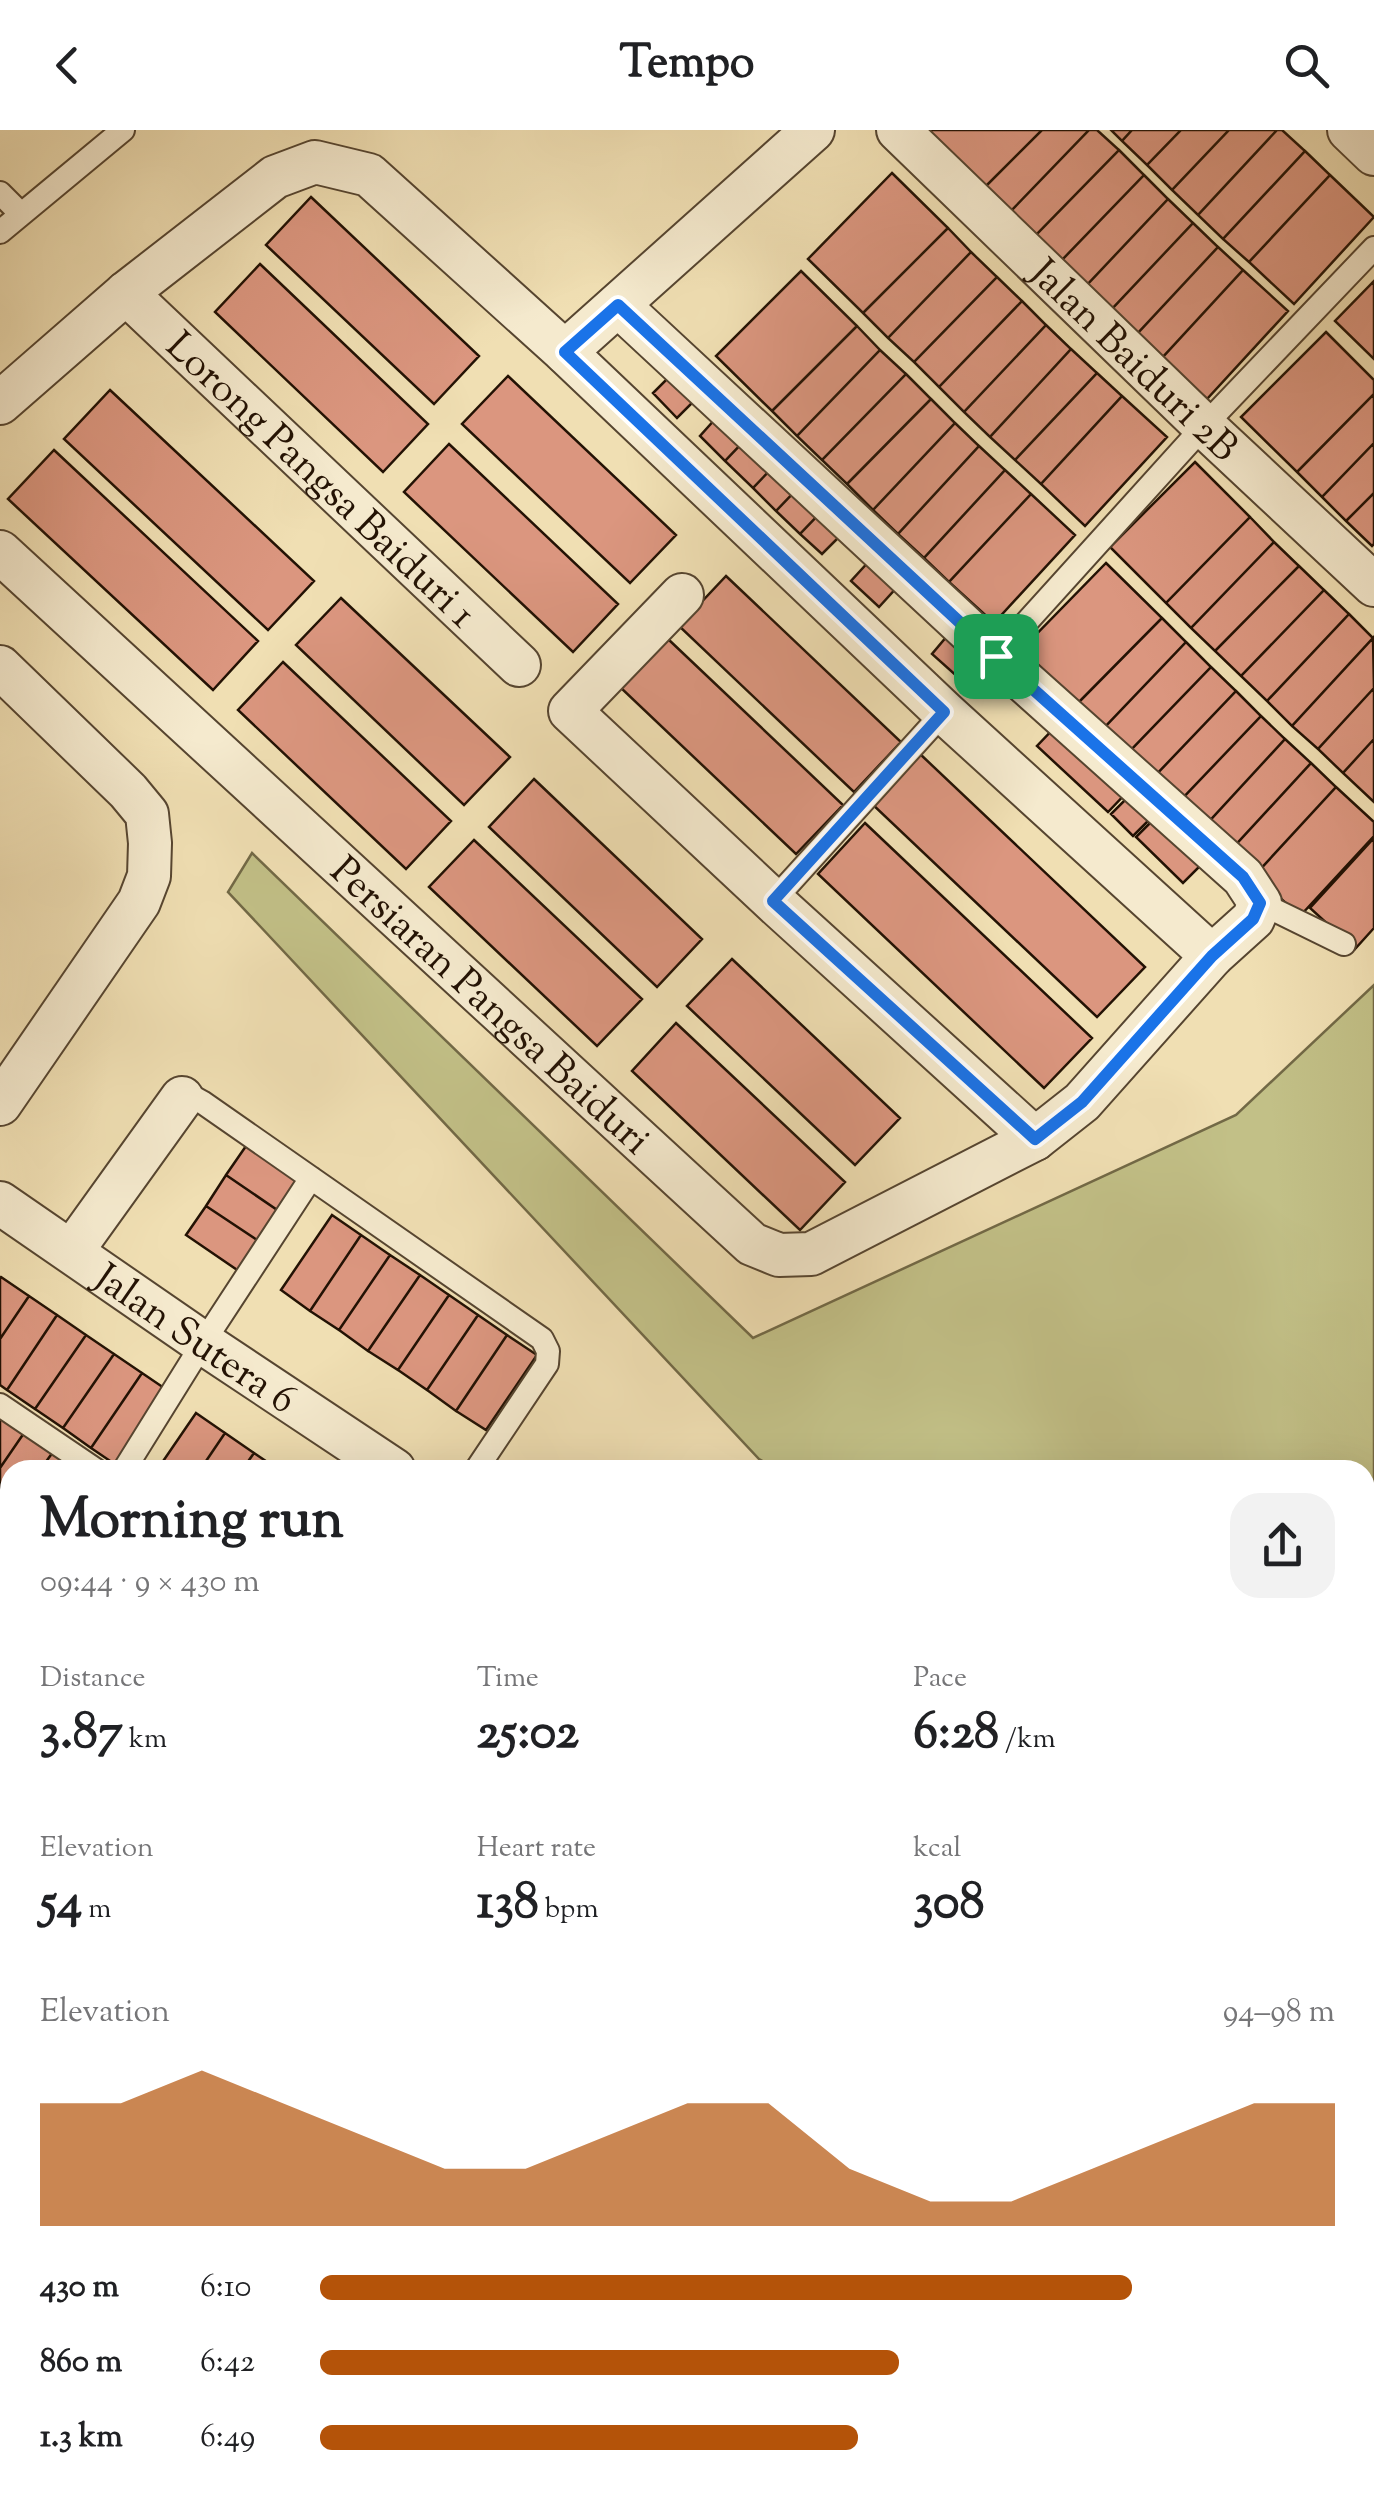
<!DOCTYPE html>
<html lang="en">
<head>
<meta charset="utf-8">
<style>
  body { margin:0; font-family:"Sorts Mill Goudy",serif; background:#f2f2f2; color:#202124; height:100vh; display:flex; flex-direction:column; font-size:38px; white-space:nowrap }
  * { box-sizing:border-box; margin:0 }
  p { font-size:32px; color:#757577 }
  .icon { flex:none; width:55px; height:55px; fill:none; stroke:currentColor; stroke-width:2; stroke-linecap:round; stroke-linejoin:round }
  .map { position:relative; flex:1; overflow:hidden }
  .details { position:absolute; left:0px; top:1330px; width:1375px; height:1035px; display:flex; flex-direction:column; background:#fff; border-radius:30px 30px 0 0; box-shadow:0 10px 40px #0002 }
  .details>* { flex:none }
  .pin { position:absolute; display:grid; place-items:center; width:85px; height:85px; color:#fff; margin:-42px; border-radius:20px; box-shadow:0 5px 15px #0006 }
  .round { display:grid; place-items:center; flex:none; width:105px; height:105px; border-radius:30px; background:#f2f2f2 }
  .overview { display:flex; align-items:center; justify-content:space-between; height:170px; padding:0 40px }
  h1 { font-size:55px; font-weight:700; line-height:75px }
  .figures { display:grid; grid-template-columns:repeat(3,1fr); gap:15px; height:170px; padding:10px 40px }
  .figures div { display:grid; align-content:center }
  .figures b { font-size:50px; font-weight:700 }
  .figures small { font-size:28px; font-weight:400 }
  .figures p { font-size:28px }
  .chart { height:280px; padding:20px 40px }
  .chart p { display:flex; justify-content:space-between }
  .chart svg { width:100%; height:180px; margin-top:10px; fill:#b45309; opacity:.7 }
  ul { padding:0 40px; list-style:none; font-size:32px }
  li { display:grid; grid-template-columns:160px 120px 1fr; align-items:center; height:75px }
  li i { height:25px; border-radius:12px; background:#b45309 }
  header { display:flex; justify-content:space-between; align-items:center; height:130px; padding:0 40px; background:#fff; font-size:45px; font-weight:700 }
  .map>svg:first-child { display:block }
  .green { fill:#c2c087; stroke:#726946; stroke-width:2.5 }
  .building { fill:#db967f; stroke:#231204; stroke-width:2.5 }
  .lines { fill:none; stroke-linecap:round; stroke-linejoin:round }
  .service-casing { stroke:#564530; stroke-width:26 }
  .minor-casing { stroke:#564530; stroke-width:46 }
  .tertiary-casing { stroke:#564530; stroke-width:59 }
  .service { stroke:#f5eace; stroke-width:22 }
  .minor { stroke:#f5eace; stroke-width:42 }
  .tertiary { stroke:#f5eace; stroke-width:55 }
  .route-casing { stroke:#fff; stroke-width:20 }
  .route { stroke:#1a73e8; stroke-width:12 }
  .labels { text-anchor:middle; stroke-width:10; stroke-linejoin:round; paint-order:stroke }
  .street-label { font-size:40px; fill:#231204; stroke:#f5eace }
</style>
</head>
<body>
<header><svg class="icon" aria-label="back" viewBox="0 0 24 24"><path d="M15 5l-7 7 7 7"/></svg>Tempo<svg class="icon" aria-label="search" viewBox="0 0 24 24"><circle cx="10" cy="10" r="6"/><path d="M15 15l6 6"/></svg></header>
<div class="map">
<svg width="1374" height="2365" viewBox="0 0 1374 2365">
  <rect width="100%" height="100%" fill="#f0dfb3"/>
  <filter id="stains"><feTurbulence type="fractalNoise" baseFrequency=".002" numOctaves="4"/><feColorMatrix values="0 0 0 0 .2 0 0 0 0 .09 0 0 0 0 .02 0 0 0 .5 -.17"/></filter>
  <radialGradient id="worn" r=".72"><stop offset=".6" stop-color="#630" stop-opacity="0"/><stop offset="1" stop-color="#630" stop-opacity=".3"/></radialGradient>
  <!-- green -->
  <path class="green" d="M252 723 753 1208 1236 985 1374 855V2365H946L952 2355H1365V1340H777L759 1329 228 762Z"/>
  <!-- building -->
  <path class="building" d="M932 0H1042L985 57 929 3Z
    M1042 0H1089L1010 82 985 57Z
    M1089 0H1097L1119 20 1035 106 1010 82Z
    M1111 0H1132L1122 11Z
    M1132 0H1181L1147 35 1122 11Z
    M1181 0H1229L1172 60 1147 35Z
    M1229 0H1277L1198 85 1172 60Z
    M1277 0H1282L1305 21 1223 109 1198 85Z
    M1119 20 1144 45 1061 131 1035 106Z
    M1305 21 1330 45 1249 132 1223 109Z
    M892 43 948 98 863 183 808 129Z
    M1144 45 1168 69 1086 156 1061 131Z
    M1330 45 1374 87 1294 174 1249 132Z
    M311 67 479 226 434 274 266 115Z
    M1168 69 1193 93 1111 180 1086 156Z
    M1193 93 1218 117 1137 204 1111 180Z
    M948 98 971 122 888 208 863 183Z
    M1218 117 1243 140 1162 228 1137 204Z
    M971 122 997 147 914 232 888 208Z
    M260 134 428 294 383 342 215 182Z
    M1243 140 1288 181 1207 269 1162 228Z
    M801 141 857 196 772 281 716 226Z
    M997 147 1022 171 939 257 914 232Z
    M1374 151V229L1335 191Z
    M1022 171 1046 195 964 282 939 257Z
    M1046 195 1071 219 990 307 964 282Z
    M857 196 880 220 797 306 772 281Z
    M1326 202 1374 250V264L1297 342 1241 287Z
    M1071 219 1097 243 1015 330 990 307Z
    M880 220 906 244 822 330 797 306Z
    M1097 243 1122 266 1041 354 1015 330Z
    M906 244 931 269 847 354 822 330Z
    M671 245 696 269 677 288 653 263Z
    M508 246 676 405 630 453 462 294Z
    M110 260 314 451 268 500 64 309Z
    M1374 264V313L1322 367 1297 342Z
    M1122 266 1167 307 1085 396 1041 354Z
    M931 269 955 293 873 380 847 354Z
    M717 287 744 311 725 331 700 306Z
    M955 293 979 316 898 404 873 380Z
    M744 311 773 337 753 358 725 331Z
    M1374 313V363L1346 391 1322 367Z
    M449 314 618 474 573 522 404 362Z
    M979 316 1005 340 924 428 898 404Z
    M54 320 258 511 213 560 8 369Z
    M1195 332 1250 387 1166 473 1110 417Z
    M773 337 797 359 776 381 753 358Z
    M1005 340 1031 364 949 452 924 428Z
    M797 359 821 382 800 404 776 381Z
    M1374 363V414L1372 416 1346 391Z
    M1031 364 1075 405 994 493 949 452Z
    M821 382 843 403 822 424 800 404Z
    M1250 387 1274 412 1191 498 1166 473Z
    M1274 412 1299 436 1215 521 1191 498Z
    M872 428 899 455 879 477 851 451Z
    M1106 433 1162 488 1077 574 1022 519Z
    M1299 436 1324 460 1241 546 1215 521Z
    M726 446 901 612 854 662 679 496Z
    M1324 460 1349 484 1267 571 1241 546Z
    M341 468 510 627 464 675 296 515Z
    M1349 484 1373 508 1292 596 1267 571Z
    M1162 488 1186 512 1103 599 1077 574Z
    M953 499 982 524 960 549 932 524Z
    M1373 508 1374 558 1318 619 1292 596Z
    M668 509 843 675 796 724 621 558Z
    M1186 512 1211 537 1128 623 1103 599Z
    M283 532 451 691 406 739 238 580Z
    M1211 537 1236 561 1153 648 1128 623Z
    M1374 558V609L1343 643 1318 619Z
    M1236 561 1261 586 1179 672 1153 648Z
    M1261 586 1285 609 1204 697 1179 672Z
    M1059 593 1129 660 1108 682 1037 616Z
    M1285 609 1311 633 1230 721 1204 697Z
    M1374 609V672L1343 643Z
    M919 623 1145 837 1097 887 871 673Z
    M1311 633 1336 657 1255 745 1230 721Z
    M534 649 702 809 657 857 489 697Z
    M1336 657 1374 692V706L1300 786 1255 745Z
    M1131 664 1153 686 1133 706 1111 684Z
    M1159 684 1206 730 1183 753 1136 707Z
    M865 693 1092 908 1044 958 818 744Z
    M1374 708V798L1355 819 1310 778Z
    M474 710 642 869 597 916 429 757Z
    M732 829 900 988 855 1035 687 876Z
    M676 893 845 1052 800 1100 632 941Z
    M246 1016 306 1056 286 1086 226 1045Z
    M226 1045 286 1086 266 1116 206 1076Z
    M206 1076 266 1116 246 1146 186 1105Z
    M332 1085 361 1105 310 1181 281 1160Z
    M361 1105 390 1125 339 1200 310 1181Z
    M390 1125 420 1145 368 1221 339 1200Z
    M420 1145 449 1165 398 1240 368 1221Z
    M1 1147 29 1166 0 1209V1148Z
    M449 1165 478 1185 427 1260 398 1240Z
    M29 1166 57 1185 7 1260 0 1255V1209Z
    M57 1185 86 1205 35 1279 7 1260Z
    M478 1185 507 1205 456 1281 427 1260Z
    M86 1205 114 1224 63 1298 35 1279Z
    M507 1205 537 1225 486 1300 456 1281Z
    M114 1224 142 1243 91 1318 63 1298Z
    M142 1243 170 1262 119 1337 91 1318Z
    M196 1283 225 1303 200 1340H157Z
    M0 1285 24 1303 0 1338Z
    M24 1303 53 1322 40 1340H10V1384L6 1389 0 1384V1338Z
    M225 1303 254 1323 242 1340H200Z
    M53 1322 78 1340H40Z
    M254 1323 279 1340H242Z
    M10 1565V1625L0 1640V1579Z
    M10 1625V1659L0 1652V1640Z
    M0 1776 10 1782V1793L0 1808Z
    M10 1793V1860L0 1875V1808Z
    M10 1860V1928L2 1939 0 1938V1875Z
    M722 2355H745L740 2364Z
    M745 2355H783L778 2365H740Z
    M783 2355H822L817 2365H778Z
    M822 2355H861L855 2365H817Z"/>
  <g class="lines">
    <!-- service casing -->
    <g class="service-casing">
      <path id="service" d="M0 63 21 84
        M0 102 123 0
        M996 526 1204 296 1374 118
        M773 771 944 582
        M1260 773 1344 814
        M182 968 193 967 202 972 542 1209 548 1221 547 1234 476 1340
        M0 1275 96 1340
        M124 1340 203 1213 311 1048
        M0 1538 10 1522
        M0 1718 10 1726
        M869 2365 874 2355"/>
    </g>
    <!-- minor casing -->
    <g class="minor-casing">
      <g id="minor">
        <path id="s1" d="M898 0 1204 296 1374 455"/>
        <path d="M1349 0 1374 24"/>
        <path id="s2" d="M126 163 519 535"/>
        <path d="M565 222 813 0"/>
        <path d="M0 273 126 163 275 47 315 32 369 45 565 222 944 582 1212 826"/>
        <path id="s3" d="M0 422 752 1114 779 1125 811 1124 1035 1009 1082 972 1212 826 1253 789 1260 773 1243 747 996 526 618 175"/>
        <path d="M682 465 570 581 773 771 1035 1009"/>
        <path d="M0 537 128 661 147 684 150 713 149 746 139 772 0 974"/>
        <path id="s4" d="M0 1073 203 1213 394 1340"/>
        <path d="M72 1121 182 968"/>
        <path d="M0 1469 10 1475"/>
        <path d="M0 1974 10 1980"/>
        <path d="M602 2355 620 2365"/>
      </g>
    </g>
    <!-- tertiary casing -->
    <g class="tertiary-casing">
      <path id="tertiary" d="M0 2165 10 2171
        M0 2262 10 2268
        M166 2355 185 2365
        M325 2355 342 2365"/>
    </g>
    <!-- service -->
    <use href="#service" class="service"/>
    <!-- minor -->
    <use href="#minor" class="minor"/>
    <!-- tertiary -->
    <use href="#tertiary" class="tertiary"/>
  </g>
  <g class="lines">
    <!-- route casing -->
    <g class="route-casing">
      <path id="route" d="M618 175 996 526 1243 747 1260 773 1253 789 1212 826 1082 972 1035 1009 773 771 944 582 565 222Z"/>
    </g>
    <!-- route -->
    <use href="#route" class="route"/>
  </g>
  <g class="labels">
    <!-- street labels -->
    <g class="street-label">
      <text dy="14" stroke="none"><textPath href="#s1" startOffset="330">Jalan Baiduri 2B</textPath></text>
      <text dy="14" stroke="none"><textPath href="#s2" startOffset="270">Lorong Pangsa Baiduri 1</textPath></text>
      <text dy="14" stroke="none"><textPath href="#s3" startOffset="668">Persiaran Pangsa Baiduri</textPath></text>
      <text dy="14" stroke="none"><textPath href="#s4" startOffset="238">Jalan Sutera 6</textPath></text>
    </g>
  </g>
  <rect width="100%" height="100%" filter="url(#stains)"/>
  <rect width="100%" height="100%" fill="url(#worn)"/>
</svg>
<div class="pin" style="left:996px;top:526px;background:#1e9e55"><svg class="icon" aria-label="arrive" viewBox="0 0 24 24"><path d="M6 21V4h12l-3 4 3 4H6"/></svg></div>
<section class="details">
<div class="overview"><div><h1>Morning run</h1><p>09:44 · 9 × 430 m</p></div><a class="round"><svg class="icon" aria-label="share" viewBox="0 0 24 24"><path d="M12 15V3M7 8l5-5 5 5M5 13v7h14v-7"/></svg></a></div>
<div class="figures">
<div><p>Distance</p><b>3.87<small> km</small></b></div>
<div><p>Time</p><b>25:02</b></div>
<div><p>Pace</p><b>6:28<small> /km</small></b></div>
</div>
<div class="figures">
<div><p>Elevation</p><b>54<small> m</small></b></div>
<div><p>Heart rate</p><b>138<small> bpm</small></b></div>
<div><p>kcal</p><b>308</b></div>
</div>
<div class="chart"><p><span>Elevation</span>94–98 m</p>
<svg viewBox="0 0 160 44" preserveAspectRatio="none"><path d="M0 44V14L10 14L20 6L30 14L40 22L50 30L60 30L70 22L80 14L90 14L100 30L110 38L120 38L130 30L140 22L150 14L160 14V44z"/></svg>
</div>
<ul>
<li><b>430 m</b>6:10<i style="width:80%"></i></li>
<li><b>860 m</b>6:42<i style="width:57%"></i></li>
<li><b>1.3 km</b>6:49<i style="width:53%"></i></li>
</ul>
</section>
</div>
</body>
</html>
